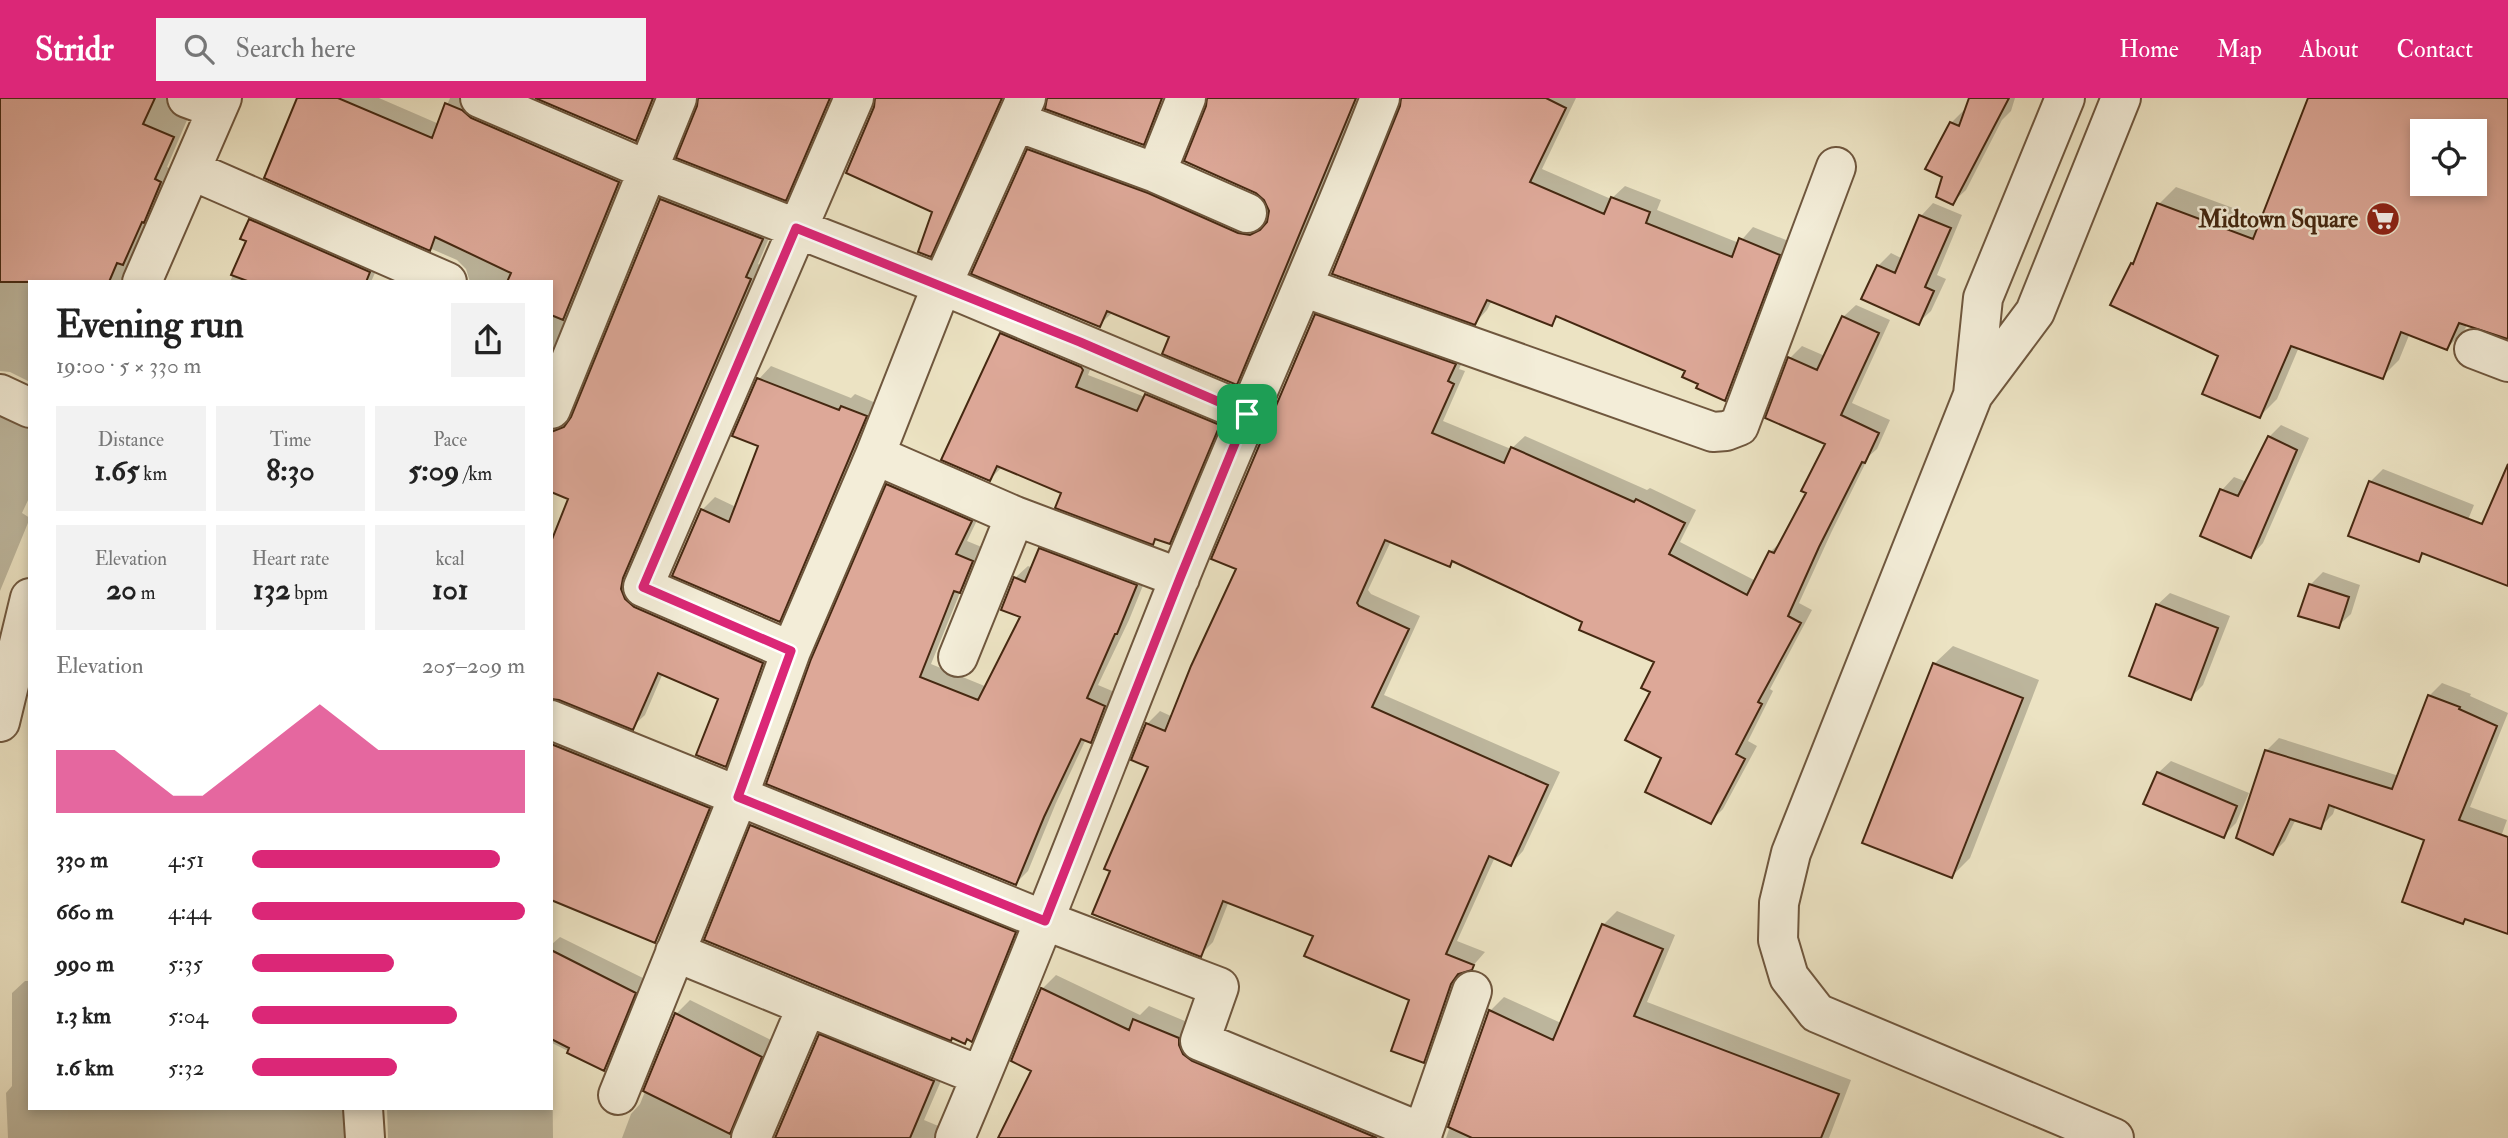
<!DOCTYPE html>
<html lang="en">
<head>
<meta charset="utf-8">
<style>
  body { margin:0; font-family:"IM FELL Double Pica",serif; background:#f2f2f2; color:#222; height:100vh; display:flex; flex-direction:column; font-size:26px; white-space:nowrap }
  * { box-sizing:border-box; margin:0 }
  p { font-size:23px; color:#767676 }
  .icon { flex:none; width:38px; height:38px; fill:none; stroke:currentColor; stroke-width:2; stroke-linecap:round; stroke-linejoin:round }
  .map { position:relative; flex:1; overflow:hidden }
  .details { position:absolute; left:28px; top:182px; width:525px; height:830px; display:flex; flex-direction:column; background:#fff; border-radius:0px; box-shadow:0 4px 10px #0003 }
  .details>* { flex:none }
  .tools { position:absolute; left:2410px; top:21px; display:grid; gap:14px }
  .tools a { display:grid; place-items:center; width:77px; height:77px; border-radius:0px; background:#fff; box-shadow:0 4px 10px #0003; font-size:35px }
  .pin { position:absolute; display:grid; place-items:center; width:60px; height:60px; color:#fff; margin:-30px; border-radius:14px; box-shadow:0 4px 10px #0006 }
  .round { display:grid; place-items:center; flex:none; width:74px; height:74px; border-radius:0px; background:#f2f2f2 }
  .headline { display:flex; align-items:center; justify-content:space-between; height:119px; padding:0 28px }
  h1 { font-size:38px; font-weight:700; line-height:52px }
  .stats { display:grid; grid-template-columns:repeat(3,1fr); gap:10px; height:119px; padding:7px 28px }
  .stats div { display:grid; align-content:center; border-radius:0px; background:#f2f2f2; text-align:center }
  .stats b { font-size:30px; font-weight:700 }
  .stats small { font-size:19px; font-weight:400 }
  .stats p { font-size:19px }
  .chart { height:196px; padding:14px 28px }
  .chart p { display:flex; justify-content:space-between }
  .chart svg { width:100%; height:126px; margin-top:7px; fill:#db2777; opacity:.7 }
  ul { padding:0 28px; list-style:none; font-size:23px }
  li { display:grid; grid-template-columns:112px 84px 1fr; align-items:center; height:52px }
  li i { height:18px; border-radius:9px; background:#db2777 }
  header { display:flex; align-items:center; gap:42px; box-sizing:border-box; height:98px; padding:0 35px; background:#db2777; color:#fff }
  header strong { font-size:33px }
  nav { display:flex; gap:38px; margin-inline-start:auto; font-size:24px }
  .search { width:490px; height:63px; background:#f2f2f2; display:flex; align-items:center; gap:18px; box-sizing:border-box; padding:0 24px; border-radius:0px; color:#767676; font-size:26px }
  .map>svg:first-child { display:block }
  .shadow { fill:#0003; fill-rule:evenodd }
  .building { fill:#dda898; stroke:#452811; stroke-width:2; fill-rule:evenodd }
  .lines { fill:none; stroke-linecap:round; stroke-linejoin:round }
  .minor-casing { stroke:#6f573e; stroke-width:42 }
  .minor { stroke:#f3edd8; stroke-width:38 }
  .route-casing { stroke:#fff; stroke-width:14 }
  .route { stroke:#db2777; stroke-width:9 }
  .labels { text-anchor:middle; stroke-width:5; stroke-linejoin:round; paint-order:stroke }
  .poi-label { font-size:24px; font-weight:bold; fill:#452811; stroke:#f3edd8; text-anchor:end }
</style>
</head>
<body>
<header>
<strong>Stridr</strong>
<div class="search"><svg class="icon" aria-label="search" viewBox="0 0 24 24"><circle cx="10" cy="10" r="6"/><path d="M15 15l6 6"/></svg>Search here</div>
<nav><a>Home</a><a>Map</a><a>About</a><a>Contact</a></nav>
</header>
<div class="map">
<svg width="2508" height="1040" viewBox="0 0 2508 1040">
  <rect width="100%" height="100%" fill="#ece3c3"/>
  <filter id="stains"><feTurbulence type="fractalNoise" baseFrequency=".00286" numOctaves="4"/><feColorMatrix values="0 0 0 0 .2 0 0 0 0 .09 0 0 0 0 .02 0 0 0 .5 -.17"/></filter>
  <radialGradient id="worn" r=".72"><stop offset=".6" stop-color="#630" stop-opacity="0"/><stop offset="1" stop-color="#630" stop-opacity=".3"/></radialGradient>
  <!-- shadow -->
  <path class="shadow" d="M0 0H182L193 8 167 69 173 72 120 184H30V284L10 274 0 273Z
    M299 0H379L439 26 450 0H474L631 71 551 267V184H470L466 171 457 162 266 79Z
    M540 0H660L648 29 635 41Z
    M700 0H836L798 88 785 101Z
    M877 0H1008L943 145 930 157 934 113 876 8Z
    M1049 0H1169L1156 33 1143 45Z
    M1209 0H1362L1249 272 1236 285 1171 238 1112 215 1099 227 1029 52 1041 39 1251 123 1264 125 1269 123 1271 113Z
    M1418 0H1576L1542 71 1611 101 1625 88 1661 102 1657 112 1739 145 1753 129 1791 144 1737 288 1725 301 1701 285 1687 272 1559 218 1551 226 1492 202 1487 212 1475 225Z
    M1971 0H2015L2011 13 2002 22 1966 92 1953 104 1944 78 1951 25 1964 12 1966 14Z
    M2310 0H2508V239L2468 225 2464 233 2447 250 2410 235 2399 262 2382 279 2299 249 2277 301 2260 318 2220 257 2132 166 2137 161 2159 106 2176 89 2263 121ZM2422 33H2474V86H2422Z
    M674 89 774 128 758 166 762 168 635 466 775 552 738 655 725 667 721 600 663 575 645 617 632 629 570 400 551 392V316L555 319 568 321 573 318 661 101Z
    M1933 105 1962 117 1937 177 1946 181 1931 213 1918 225 1878 168 1891 155 1903 161 1921 118Z
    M263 110 381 161 371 184H230L248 142 251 122Z
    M1329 205 1467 254 1459 271 1465 273 1443 323 1511 351 1525 338 1647 392 1650 390 1696 412 1680 444 1756 483 1770 454 1783 442 1809 395 1827 345 1790 260 1802 248 1825 258 1843 219 1856 207 1890 222 1852 305 1890 322 1877 351 1869 358 1831 435 1799 505 1812 512 1770 591 1773 593 1748 643 1757 648 1723 711 1710 724 1663 659 1652 594 1657 563 1584 524 1454 462 1449 467 1391 443 1368 492 1371 496 1420 518 1384 597 1560 674 1523 753 1511 766 1495 759 1457 843 1485 854 1471 870 1463 873 1436 951 1423 963 1411 901 1315 837 1229 803 1213 844 1200 857 1150 668 1147 626 1160 613 1173 619 1238 470 1316 217Z
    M1014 224 1095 259 1088 277 1145 299 1159 284 1231 315 1182 432 1169 444 1157 440 1153 444 1063 394 1002 369 990 381 1001 236Z
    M771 268 851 300 855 296 878 306 792 510 779 522 702 412 715 399 736 409 760 347 759 281Z
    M0 301 30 316V398L22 415 30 420 0 493Z
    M2281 327 2309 340 2263 445 2251 458 2202 437 2222 392 2234 379 2247 384 2269 339Z
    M2383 371 2474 407 2457 449 2426 454 2418 462 2370 384Z
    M900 374 983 410 967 443 984 450 972 481 961 492 931 566 987 589 1023 518 1015 480 1028 468 1033 470 1040 451 1053 439 1148 475 1129 522 1098 587 1117 595 1103 631 1090 643 1086 641 1056 705 1028 773 1016 785 768 685 888 387Z
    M2323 474 2360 487 2351 516 2338 528 2310 487Z
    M2170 495 2230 518 2203 587 2190 600 2157 507Z
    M1953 548 2039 582 1970 760 1952 778 1934 566Z
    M2442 585 2471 596 2470 598 2508 615 2470 709 2507 722 2475 811 2463 824 2426 741 2336 707 2333 716 2320 729 2296 721 2285 743 2273 755 2238 739 2267 652 2279 640 2399 678 2429 598Z
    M551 627 721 698 670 825 658 837 551 791Z
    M2171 663 2249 695 2236 725 2223 738 2158 675Z
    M764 715 1027 822 984 929 971 942 706 841 752 728Z
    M1617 813 1675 837 1647 904 1851 982 1829 1040H1446L1490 913 1504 899 1561 925 1603 827Z
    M560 839 647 882 616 959 604 971 552 945 553 1040H388L387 1010H551V847Z
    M1056 877 1140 917 1149 908 1192 926 1420 1040H1000L1033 972 1042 891Z
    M25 883H30V1010H354L359 1040H8L6 995 12 988V895Z
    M690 902 775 944 749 1040H622L631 1016 640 1006 676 916Z
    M834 923 947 969 924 1022 948 1032 952 1040H777L820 937Z"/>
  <!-- building -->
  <path class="building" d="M0 0H155L143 26 174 39 155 81 161 84 144 125 142 124 123 167 117 165 109 184H0Z
    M297 0H338L432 40 445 5 462 12 471 20 619 84 563 222 551 217V184H507L511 175 435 139 430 153 264 80Z
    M535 0H653L636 43Z
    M698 0H830L786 103 676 60 697 8Z
    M875 0H1002L931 159 918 154 932 114 846 75 874 9Z
    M1047 0H1162L1144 47 1045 11Z
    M1207 0H1356L1237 287 1162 256 1169 239 1107 213 1100 229 971 176 1027 51 1148 95 1238 135 1250 137 1260 132 1267 124 1269 113 1264 102 1256 95 1184 63 1206 8Z
    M1401 0H1546L1566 10 1530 84 1604 116 1611 99 1650 114 1646 125 1732 159 1739 140 1780 157 1725 303 1696 290 1698 286 1682 279 1685 273 1556 218 1552 228 1487 202 1475 227 1332 176 1400 8Z
    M1969 0H2009L1953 107 1936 99 1942 79 1925 71 1950 24 1959 28Z
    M2308 0H2508V241L2459 225 2447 252 2401 234 2383 281 2291 248 2260 320 2202 296 2218 258 2110 207 2131 165 2133 166 2157 105 2253 141ZM2422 33H2474V86H2422Z
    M660 101 763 141 746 179 751 181 623 480 621 491 625 501 634 509 763 565 726 669 696 657 718 601 658 575 633 632 559 602 551 601V444L568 401 551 394V334L564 329 571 319Z
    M1919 117 1951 130 1925 189 1934 193 1919 227 1861 201 1877 167 1895 175Z
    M249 121 370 174 366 184H250L231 177 246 143 240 141Z
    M1315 216 1456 266 1448 283 1454 286 1432 335 1504 365 1511 349 1634 404 1636 401 1685 425 1669 456 1747 497 1769 453 1774 455 1806 395 1801 393 1825 346 1765 320 1788 259 1817 272 1842 218 1879 235 1841 317 1879 335 1865 365 1862 364 1819 449 1788 518 1801 525 1758 604 1762 606 1736 656 1745 661 1711 726 1645 694 1661 660 1625 642 1650 594 1641 590 1654 564 1579 532 1582 524 1452 463 1450 469 1385 442 1357 505 1359 508 1409 531 1372 609 1548 687 1511 768 1489 758 1446 856 1474 867 1472 872 1458 876 1451 886 1424 965 1391 953 1409 902 1304 858 1313 838 1223 803 1201 859 1092 816 1110 773 1104 771 1148 669 1131 662 1146 625 1165 633 1191 568 1236 471 1211 461Z
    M1000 235 1081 269 1083 272 1076 289 1137 313 1145 296 1220 327 1170 446 1155 441 1153 447 1055 410 1061 395 997 368 990 383 941 362Z
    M757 280 839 312 841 308 867 318 780 524 672 478 701 411 729 424 758 348 732 338Z
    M2268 338 2297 352 2251 460 2200 438 2220 391 2238 398Z
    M2508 366V488L2422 455 2419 464 2348 438 2369 383 2482 426Z
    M886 386 972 423 956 456 973 463 960 495 954 493 920 579 978 602 1020 519 1001 512 1014 479 1025 484 1039 450 1137 487 1117 536H1115L1087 600 1105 608 1091 645 1081 641 1044 719 1016 787 766 686 811 561Z
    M2309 486 2349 499 2339 530 2298 518Z
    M2156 506 2218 530 2191 602 2129 578Z
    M1933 565 2023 600 1952 780 1862 745Z
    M2428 597 2460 609 2459 611 2497 628 2459 722 2508 739V836L2465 821 2463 826 2402 804 2424 742 2329 707 2321 731 2290 721 2273 757 2236 740 2265 652 2392 691Z
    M551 646 710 710 655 845 551 802Z
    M2157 674 2237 708 2224 740 2143 706Z
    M750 727 1016 834 972 944 967 941 965 946 952 940 951 943 704 842Z
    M1602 826 1663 851 1634 918 1839 996 1821 1040H1472L1448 1029 1489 912 1553 942Z
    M551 852 636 895 604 973 567 955 569 950 551 941Z
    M1041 890 1129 932 1133 921 1179 940V947L1183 956 1192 963 1377 1040H998L1031 973 1011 963Z
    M675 915 762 959 730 1036 643 993Z
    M819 936 934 983 910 1040H775Z"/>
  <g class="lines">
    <!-- minor casing -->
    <g class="minor-casing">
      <path id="minor" d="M187 0 217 11
        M480 0 647 72 942 187 1247 315
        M1017 24 1156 75 1247 115
        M191 72 447 184
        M1156 75 1186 0
        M142 184 222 0
        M1303 189 1713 334 1726 333 1739 328 1836 69
        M2474 251 2508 264
        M0 296 30 310
        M1973 297 1983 200 2065 0
        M551 311 677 0
        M875 357 942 187 1026 0
        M791 553 643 489 854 0
        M958 559 1015 418
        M551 622 1046 823 1219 889 1200 943 1423 1035
        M0 624 30 500
        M675 854 807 908
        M618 997 738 699 791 553 875 357 1015 418 1180 480
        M363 1010 365 1040
        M751 1040 807 908 981 978
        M955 1040C1034 855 1105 666 1180 479 1245 319 1317 161 1380 0
        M1421 1040 1472 893
        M2114 1040 1817 915 1789 879 1778 842 1779 805 1791 755 1973 297 2035 214 2121 0"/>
    </g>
    <!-- minor -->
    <use href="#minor" class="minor"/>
  </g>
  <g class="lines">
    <!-- route casing -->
    <g class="route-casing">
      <path id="route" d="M796 130 1080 244 1247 316 1180 480 1045 823 738 699 791 553 643 489Z"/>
    </g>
    <!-- route -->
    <use href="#route" class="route"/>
  </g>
  <!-- icons -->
  <defs>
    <g id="supermarket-disc" transform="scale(1.75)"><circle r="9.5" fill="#8f2418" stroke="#f3edd8"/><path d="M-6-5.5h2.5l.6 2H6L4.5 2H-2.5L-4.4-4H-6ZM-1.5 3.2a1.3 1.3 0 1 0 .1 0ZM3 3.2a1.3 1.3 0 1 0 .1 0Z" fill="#fff"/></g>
  </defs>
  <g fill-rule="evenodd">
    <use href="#supermarket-disc" x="2383" y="121"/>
  </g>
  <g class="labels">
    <!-- poi labels -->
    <g class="poi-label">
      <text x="2358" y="129">Midtown Square</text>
    </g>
  </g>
  <rect width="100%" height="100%" filter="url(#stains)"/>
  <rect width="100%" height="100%" fill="url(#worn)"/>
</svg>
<div class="tools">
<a><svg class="icon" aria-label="locate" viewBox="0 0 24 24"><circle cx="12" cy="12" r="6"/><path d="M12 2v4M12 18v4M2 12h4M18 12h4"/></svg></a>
</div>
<div class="pin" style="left:1247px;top:316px;background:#1e9e55"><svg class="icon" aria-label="arrive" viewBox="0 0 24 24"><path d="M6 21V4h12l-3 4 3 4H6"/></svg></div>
<section class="details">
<div class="headline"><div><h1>Evening run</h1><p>19:00 · 5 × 330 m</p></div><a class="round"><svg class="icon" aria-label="share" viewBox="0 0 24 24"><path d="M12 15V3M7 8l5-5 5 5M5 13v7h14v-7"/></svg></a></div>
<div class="stats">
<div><p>Distance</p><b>1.65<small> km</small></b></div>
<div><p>Time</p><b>8:30</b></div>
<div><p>Pace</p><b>5:09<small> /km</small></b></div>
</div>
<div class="stats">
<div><p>Elevation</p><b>20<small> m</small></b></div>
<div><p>Heart rate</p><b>132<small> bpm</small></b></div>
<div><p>kcal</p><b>101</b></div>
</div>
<div class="chart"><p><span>Elevation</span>205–209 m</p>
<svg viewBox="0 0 160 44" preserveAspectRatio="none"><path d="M0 44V22L10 22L20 22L30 30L40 38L50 38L60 30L70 22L80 14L90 6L100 14L110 22L120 22L130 22L140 22L150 22L160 22V44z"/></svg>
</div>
<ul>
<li><b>330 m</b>4:51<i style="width:91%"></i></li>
<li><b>660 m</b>4:44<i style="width:100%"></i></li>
<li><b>990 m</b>5:35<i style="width:52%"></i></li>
<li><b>1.3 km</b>5:04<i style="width:75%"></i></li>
<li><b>1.6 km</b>5:32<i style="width:53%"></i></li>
</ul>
</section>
</div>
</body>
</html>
